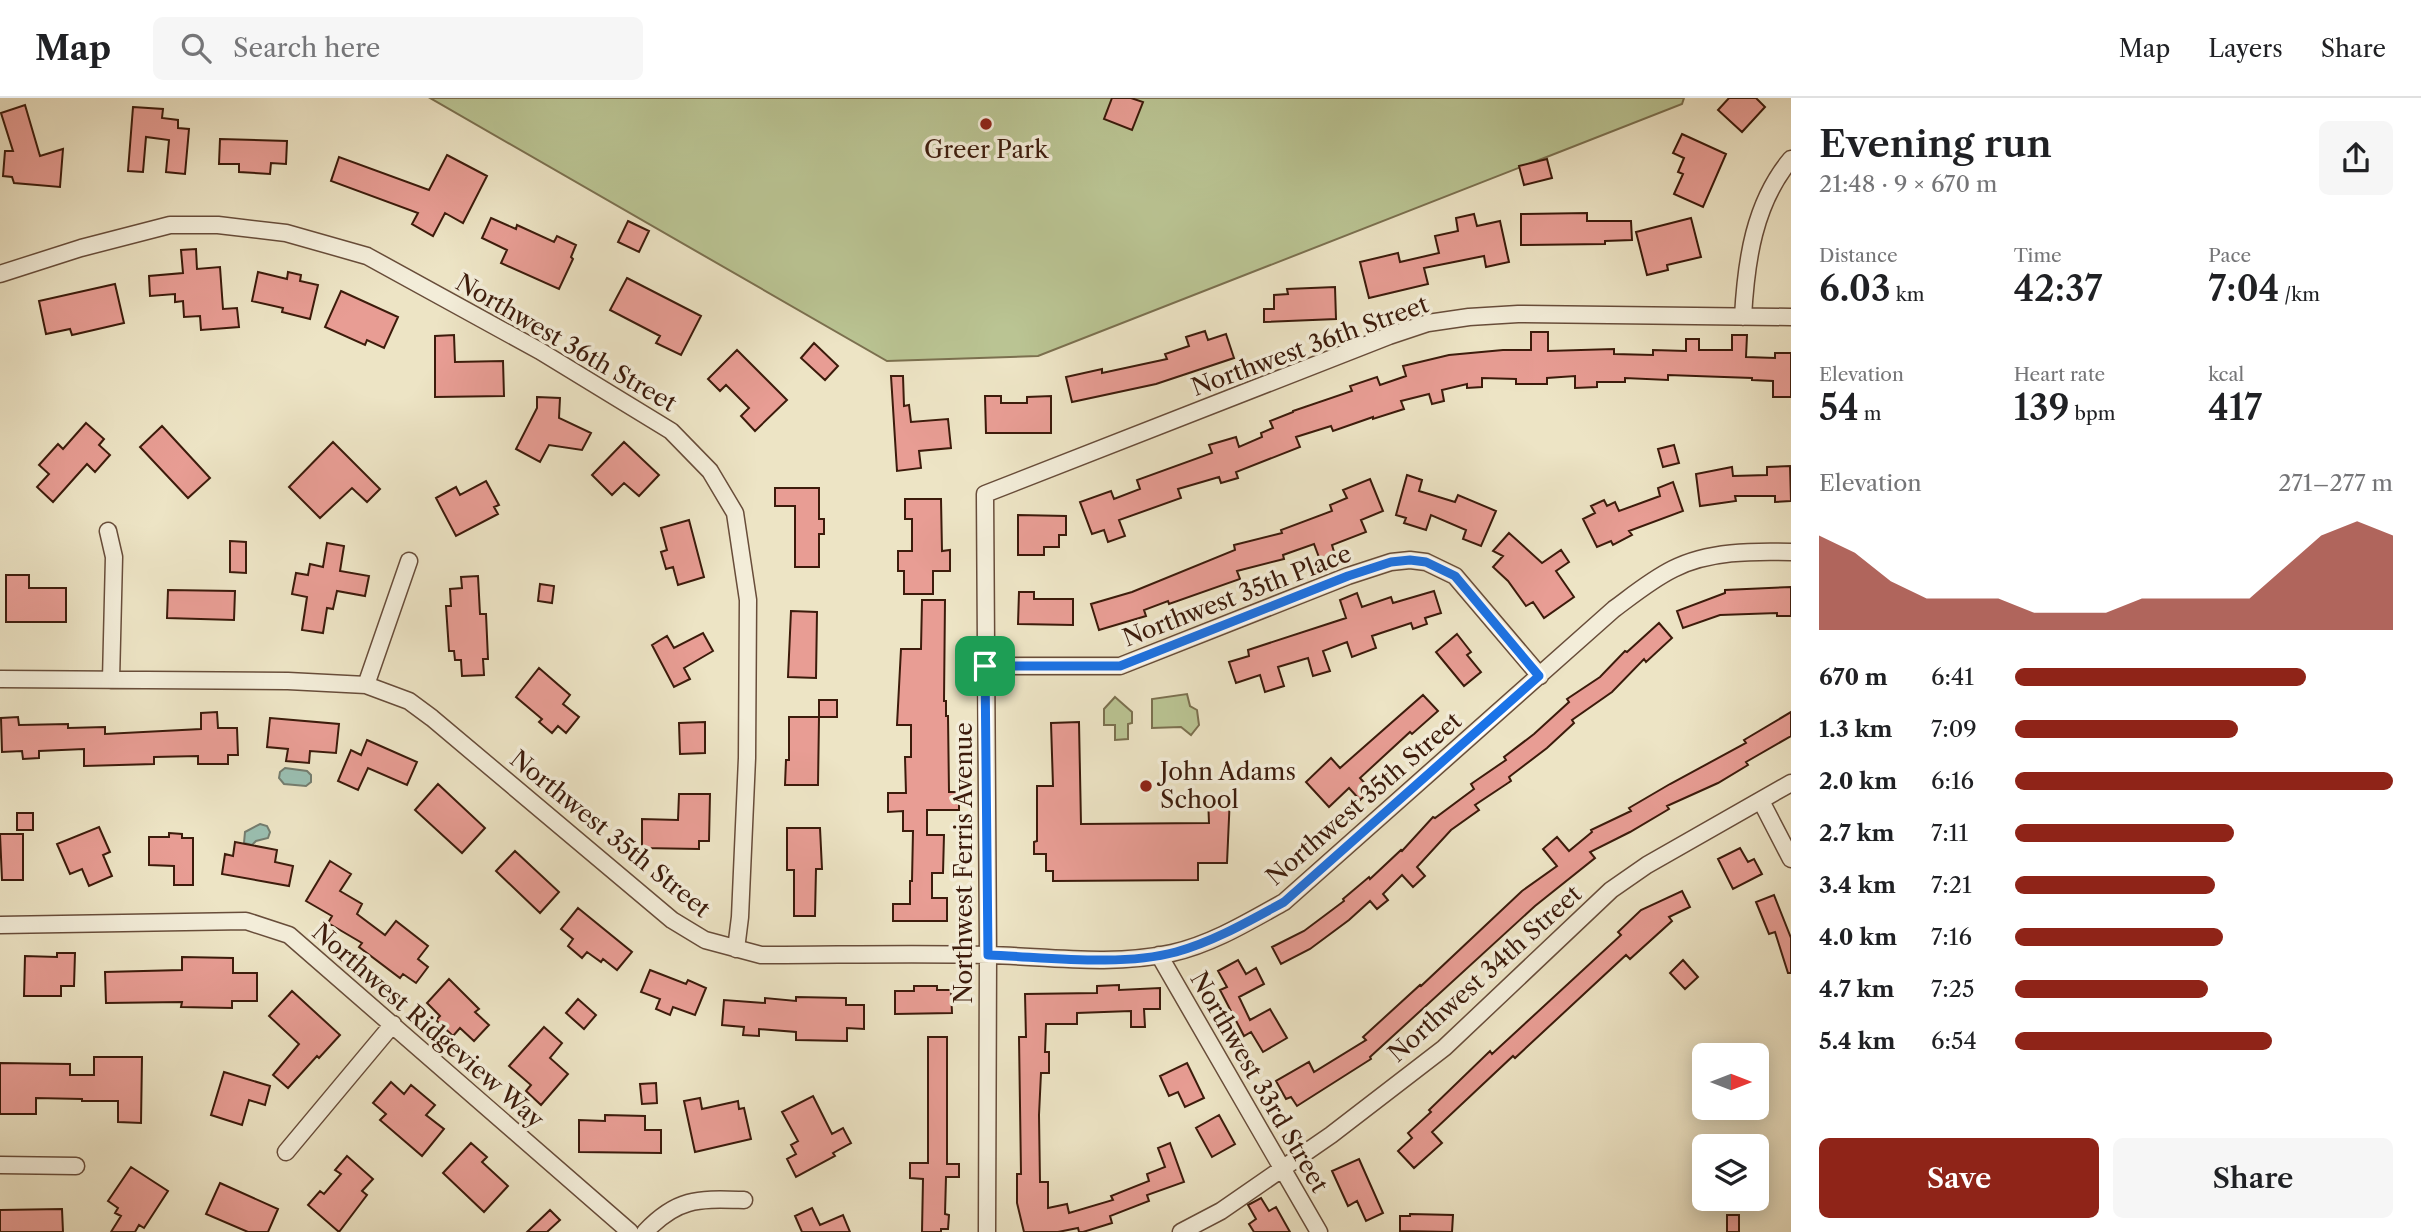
<!DOCTYPE html>
<html lang="en">
<head>
<meta charset="utf-8">
<style>
  body { margin:0; font-family:"Libre Caslon Text",serif; background:#f6f6f6; color:#202124; height:100vh; display:flex; flex-direction:column; font-size:26px; white-space:nowrap }
  * { box-sizing:border-box; margin:0 }
  p { font-size:23px; color:#757577 }
  .icon { flex:none; width:38px; height:38px; fill:none; stroke:currentColor; stroke-width:2; stroke-linecap:round; stroke-linejoin:round }
  .map { position:relative; flex:1; overflow:hidden }
  .drawer { display:flex; flex-direction:column; background:#fff; width:630px }
  .drawer>* { flex:none }
  .needle { width:46px; rotate:90deg }
  .fabs { position:absolute; left:1692px; top:945px; display:grid; gap:14px }
  .fabs a { display:grid; place-items:center; width:77px; height:77px; border-radius:10px; background:#fff; box-shadow:0 4px 18px #0003; font-size:35px }
  .pin { position:absolute; display:grid; place-items:center; width:60px; height:60px; color:#fff; margin:-30px; border-radius:14px; box-shadow:0 4px 10px #0006 }
  .round { display:grid; place-items:center; flex:none; width:74px; height:74px; border-radius:10px; background:#f6f6f6 }
  .head { display:flex; align-items:center; justify-content:space-between; height:119px; padding:0 28px }
  h1 { font-size:38px; font-weight:600; line-height:52px }
  .metrics { display:grid; grid-template-columns:repeat(3,1fr); gap:10px; height:119px; padding:7px 28px }
  .metrics div { display:grid; align-content:center }
  .metrics b { font-size:35px; font-weight:600 }
  .metrics small { font-size:19px; font-weight:400 }
  .metrics p { font-size:19px }
  .chart { height:196px; padding:14px 28px }
  .chart p { display:flex; justify-content:space-between }
  .chart svg { width:100%; height:126px; margin-top:7px; fill:#8f2418; opacity:.7 }
  .button { display:flex; gap:14px; margin-top:auto; padding:14px 28px }
  .button a { flex:1; height:80px; border-radius:10px; background:#8f2418; color:#fff; font-size:28px; font-weight:600; line-height:80px; text-align:center }
  .button a+a { background:#f6f6f6; color:#202124 }
  ul { padding:0 28px; list-style:none; font-size:23px }
  li { display:grid; grid-template-columns:112px 84px 1fr; align-items:center; height:52px }
  li i { height:18px; border-radius:9px; background:#8f2418 }
  header { display:flex; align-items:center; gap:42px; box-sizing:border-box; height:98px; padding:0 35px; background:#fff; border-bottom:2px solid #e0e0e0 }
  header strong { font-size:33px }
  nav { display:flex; gap:38px; margin-inline-start:auto; font-size:24px }
  .search { width:490px; height:63px; background:#f6f6f6; display:flex; align-items:center; gap:18px; box-sizing:border-box; padding:0 24px; border-radius:10px; color:#757577; font-size:26px }
  main { display:flex; flex:1; min-height:0 }
  .map>svg:first-child { display:block }
  .green { fill:#bac493; stroke:#7b704f; stroke-width:2 }
  .water { fill:#9abfb1; stroke:#747d6f; stroke-width:2 }
  .building { fill:#e89d94; stroke:#3c1b0b; stroke-width:2 }
  .lines { fill:none; stroke-linecap:round; stroke-linejoin:round }
  .street-casing { stroke:#684d3a; stroke-width:19 }
  .street { stroke:#f3edd9; stroke-width:16 }
  .route-casing { stroke:#fff; stroke-width:14 }
  .route { stroke:#1a73e8; stroke-width:9 }
  .poi-dot { fill:#8f2418; stroke:#f3edd9; stroke-width:2.5 }
  .labels { text-anchor:middle; stroke-width:7; stroke-linejoin:round; paint-order:stroke }
  .poi-label { font-size:24px; fill:#3c1b0b; stroke:#f3edd9 }
  .street-label { font-size:24px; fill:#3c1b0b; stroke:#f3edd9 }
</style>
</head>
<body>
<header>
<strong>Map</strong>
<div class="search"><svg class="icon" aria-label="search" viewBox="0 0 24 24"><circle cx="10" cy="10" r="6"/><path d="M15 15l6 6"/></svg>Search here</div>
<nav><a>Map</a><a>Layers</a><a>Share</a></nav>
</header>
<main>
<div class="map">
<svg width="1791" height="1134" viewBox="0 0 1791 1134">
  <rect width="100%" height="100%" fill="#ede4c5"/>
  <filter id="stains"><feTurbulence type="fractalNoise" baseFrequency=".00286" numOctaves="4"/><feColorMatrix values="0 0 0 0 .2 0 0 0 0 .09 0 0 0 0 .02 0 0 0 .5 -.17"/></filter>
  <radialGradient id="worn" r=".72"><stop offset=".6" stop-color="#630" stop-opacity="0"/><stop offset="1" stop-color="#630" stop-opacity=".3"/></radialGradient>
  <!-- green -->
  <path class="green" d="M430 0H1684L1682 6 1038 258 887 263Z
    M1187 596 1190 608 1197 612 1199 627 1191 637 1181 629 1152 630V601Z
    M1115 599 1132 614V625L1128 626V641L1115 642V627H1104V611Z"/>
  <!-- water -->
  <path class="water" d="M285 670 307 673 311 677V684L306 688 284 686 279 680 280 674Z
    M260 726 267 728 270 734 268 740 256 743 252 747 244 745 245 734Z"/>
  <!-- building -->
  <path class="building" d="M1112 0H1131L1143 4 1132 32 1104 21Z
    M1729 0H1756L1765 9 1742 34 1718 12Z
    M25 7 40 58 63 51 60 89 14 85 12 79 3 78 5 53H13L1 15Z
    M133 9 163 11 162 20 178 22V30L189 31 185 76 166 74 169 42 146 39 143 74 128 73Z
    M1682 36 1726 56 1703 109 1674 96 1683 76 1678 74 1684 60 1673 55Z
    M220 41 287 43 286 66 271 65 270 76 239 74V66H219Z
    M447 57 487 78 463 125 445 115 433 138 412 126 418 115 331 83 339 59 429 92Z
    M1547 61 1552 80 1524 87 1519 68Z
    M1587 115V123H1631L1632 142 1605 143V146L1521 147V116Z
    M1474 116 1477 128 1500 123 1509 164 1486 169 1484 158 1424 170 1428 186 1369 200 1360 164 1398 155 1400 164 1439 155 1435 138 1458 133 1456 120Z
    M491 120 516 131 517 127 554 144 557 138 576 147 571 159 573 161 559 191 501 165 507 152 482 140Z
    M1691 120 1701 159 1667 167 1668 172 1647 177 1636 134Z
    M628 123 649 133 639 154 618 144Z
    M196 151 197 171 220 169 223 211 237 210 239 229 201 232 200 218 184 219 183 203 175 204V196L150 198 149 178 183 175 181 152Z
    M258 174 287 181 288 174 301 177 300 183 318 187 310 221 282 214 283 210 252 203Z
    M627 180 701 218 681 257 656 245 660 238 610 212Z
    M115 186 124 225 72 237 70 231 46 236 39 203Z
    M1335 189 1336 221 1264 224V211H1274V197L1288 196 1287 191Z
    M341 193 398 219 384 250 367 242 365 247 325 229Z
    M1205 233 1208 242 1226 236 1234 260 1156 286 1072 304 1066 279 1102 271V275L1167 261 1165 256 1189 248 1186 239Z
    M1531 234H1548V253L1614 251V256L1653 257V252L1686 253V241H1699V252H1732V237H1747L1746 259 1775 260V255H1791V299H1773V283L1752 282V280L1668 277V282L1625 280V284H1597V289L1575 290V278L1547 280V286H1516V281L1482 280V289L1467 290V286L1442 292 1444 303 1432 306 1429 296 1401 303 1404 311 1373 321V319L1333 333 1331 328 1296 339 1300 349 1236 374 1238 380 1221 385 1219 379 1178 391 1181 400 1119 422 1125 438 1108 444 1104 432 1092 436 1080 404 1111 393 1114 401 1140 391 1137 382 1212 355 1209 347 1236 339 1239 349 1262 339 1261 335 1273 330 1270 323 1293 314V313L1352 293 1350 288 1377 279 1380 287 1406 278 1403 268 1449 257 1503 252H1531Z
    M454 237 455 264 503 263 504 298 435 299V238Z
    M814 245 838 268 825 282 801 260Z
    M737 252 787 302 755 333 741 318 749 310 726 287 720 293 708 281Z
    M891 278H903L904 308 909 307 911 324 948 321 951 350 919 353 921 370 897 373Z
    M985 298H1001V305H1027V299L1051 298V335H986Z
    M537 299 560 300 559 320 591 335 582 352 549 347 540 364 516 351 537 310Z
    M86 325 104 341 99 347 110 357 95 374 87 366 53 404 37 389 49 376 39 367 58 346 63 351Z
    M162 328 210 380 188 400 140 349Z
    M333 344 380 391 367 404 352 390 320 420 289 389Z
    M624 344 659 377 639 398 624 385 612 397 592 377Z
    M1674 347 1679 365 1663 369 1658 351Z
    M1790 368 1791 403 1775 404V398H1735L1736 403 1700 408 1696 376 1732 369 1733 378 1767 377V369Z
    M1407 377 1422 382 1419 393 1455 404 1458 397 1496 413 1481 448 1463 441 1466 432 1431 417 1426 432 1404 425 1406 420 1396 417Z
    M1370 381 1383 413 1361 422 1366 434 1332 447 1335 457 1320 462 1314 446 1283 457 1284 461 1237 473 1240 481 1169 506 1168 503 1144 512 1146 518 1099 532 1091 506 1132 494 1235 452 1234 447 1282 435 1281 432 1332 413 1330 407 1347 400 1343 392Z
    M486 383 499 407 494 409 498 416 456 438 436 400 456 389 460 397Z
    M1673 384 1683 413 1629 433 1632 437 1613 447 1611 443 1597 449 1583 421 1595 415 1591 408 1604 402 1607 408 1615 404 1619 413 1660 398 1658 390Z
    M775 390H819V421H824V436H819V469H795V408H775Z
    M905 401H941L942 453 950 452V473H933V496H904V473H898V453H912V421H905Z
    M1018 417 1066 418V437H1059V449H1044V457H1018Z
    M689 422 704 479 678 487 673 469 666 471 661 454 667 452 661 430Z
    M1509 435 1542 465 1561 452 1569 464 1556 473 1574 499 1544 520 1533 504 1526 508 1508 483 1493 469 1503 458 1493 453Z
    M230 443 246 444V475L230 474Z
    M327 445 344 448 340 473 369 478 365 498 337 493 333 511 327 510 323 535 302 532 307 499 292 496 296 475 308 477 310 466 323 469Z
    M6 477H29V490H66V524H6Z
    M478 478 480 516H486L488 561H483L484 577 462 578 461 562H455L454 553H449L446 508H451L450 491 462 490 461 479Z
    M540 486 554 488 552 505 538 503Z
    M1791 489V518H1777V515L1720 517 1683 530 1677 513 1725 495V492Z
    M168 492 235 493 234 522 167 520Z
    M1434 493 1441 515 1425 520 1427 526 1413 531 1411 525 1372 538 1376 550 1352 559 1347 544 1323 553 1330 573 1313 578 1308 560 1278 569 1284 588 1265 594 1260 577 1236 585 1229 564 1249 558 1248 552 1346 520 1340 502 1357 495 1362 509 1391 499 1393 505Z
    M1019 494H1034V501H1073V527L1018 526Z
    M922 502H945L944 603H946V618H948L949 694H959V712H927V737H944L943 775H932V800H947V823H893V806H910V783H912L913 733H903V713L888 714V695H906L905 659H911V627H897L901 551H921Z
    M791 513 817 514 816 580 788 579Z
    M1659 525 1672 540 1646 564 1644 561 1612 594 1572 622 1574 625 1547 650 1509 679 1511 683 1475 707 1479 712 1451 732 1417 769 1425 778 1413 789 1402 777 1383 796 1388 802 1377 811 1370 803 1349 822 1310 851 1281 866 1272 849 1304 833 1344 803 1343 801 1369 779 1370 781 1401 752 1402 753 1433 719 1435 720 1474 691 1471 686 1506 662 1504 659 1534 636 1569 604 1567 601 1600 579 1625 553 1627 554Z
    M703 535 713 553 684 570 690 581 674 589 652 547 667 538 674 550Z
    M1457 536 1471 554 1467 557 1481 574 1464 588 1436 554Z
    M539 570 570 597 563 606 579 619 566 635 558 628 552 635 539 624 542 621 516 599Z
    M1423 597 1438 613 1412 636 1410 634 1360 680 1371 692 1360 702 1349 690 1329 709 1306 684 1331 660 1340 670Z
    M819 602H837V619H819Z
    M217 614 218 630H237L238 657H228V666H198V658L154 659V666L84 668V651L39 653V660L23 661 22 653 2 654 1 620 18 619 19 627 68 626V630L105 629V636L201 631V615Z
    M1791 614V638L1746 664 1748 667 1718 685 1667 708 1669 711 1630 734 1590 754 1595 760 1535 808 1370 959 1371 961 1297 1008 1291 999 1286 1001 1276 983 1309 964 1314 974 1366 942 1363 939 1420 887 1421 888 1522 793 1557 768 1543 751 1557 739 1569 753 1592 734 1591 732 1631 713 1629 710 1670 686 1746 645 1744 642Z
    M789 619H819L818 687H785L786 662H789Z
    M270 620 339 626 336 655 310 653 309 665 286 663 288 651 267 649Z
    M705 624V655L680 656 679 625Z
    M1079 624 1081 726 1209 725 1208 699 1230 698 1227 765H1198V782L1053 783V773H1046V756H1034V744L1037 743V688H1053L1051 625Z
    M367 642 417 664 407 687 368 670 358 692 338 683 351 652 361 657Z
    M438 686 485 730 462 755 415 712Z
    M679 696H710L709 743H699V751L642 750V721L678 722Z
    M17 715H33V732H17Z
    M99 729 110 754 103 757 112 778 89 788 82 771 70 776 57 746Z
    M787 730H820L822 771H816L815 818H794V772H787Z
    M169 735 182 736V740H193V787H174V768L149 767V739H169Z
    M0 736H23V782H2Z
    M235 744 277 752 275 764 293 768 289 788 222 776 225 756 233 758Z
    M1740 750 1748 764 1754 761 1762 776 1733 791 1718 761Z
    M515 753 559 794 540 815 496 773Z
    M330 763 351 776 340 793 362 806 357 816 385 837 396 823 428 848 418 861 428 869 416 885 403 876 400 880 359 849 362 845 328 825 332 818 306 803Z
    M1682 793 1690 809 1669 819 1672 823 1630 861 1626 857 1515 960 1513 958 1432 1034 1442 1045 1414 1070 1398 1053 1412 1040 1408 1035 1431 1014 1429 1012 1490 953 1492 956 1621 837 1618 834 1641 812Z
    M1774 797 1791 840V875H1788L1775 834 1769 836 1756 804Z
    M578 810 632 854 617 872 603 861 601 864 587 854 582 860 568 848 573 841 561 831Z
    M57 855H75L74 888H61V898H24L25 858 57 859Z
    M182 859 233 860V875H257V903H232V910L181 909 182 904 106 905 105 874 182 872Z
    M1238 862 1246 876 1256 870 1264 886 1239 899 1250 922 1270 911 1287 940 1263 954 1251 934 1244 938 1220 892 1227 889 1218 873Z
    M1683 862 1698 879 1685 891 1670 875Z
    M650 872 686 886 688 882 706 890 695 917 673 909 670 917 656 911 660 901 641 894Z
    M449 881 479 911 475 914 489 927 474 943 460 930 453 938 436 922 440 918 427 905Z
    M1119 887V892L1160 890V911H1144L1145 929H1131V913L1077 915V926H1046L1045 954H1049V975H1041L1039 1017 1040 1084H1048V1110L1067 1106 1069 1115 1113 1102 1111 1098 1149 1083 1147 1076 1165 1069 1158 1050 1170 1045 1184 1084 1147 1097 1149 1103 1110 1118 1112 1125 1083 1134H1079L1078 1130 1058 1134H1024L1017 1105V1076H1021L1019 939H1026L1025 896 1097 895V888Z
    M914 888H937V892H951L952 915 895 916V893H914Z
    M292 893 340 937 319 960 317 958 288 990 273 977 299 946 269 918Z
    M796 899 846 900V907H864V931L847 930V943L796 942V934L759 931V938L743 937 744 929 722 927 724 902 765 905V900L796 903Z
    M578 901 596 917 584 931 566 915Z
    M544 929 562 945 550 960 568 976 541 1007 526 993 531 987 509 968Z
    M928 939H947V1066H959V1079H946L945 1116 949 1117 948 1131H941V1134H922L923 1081 910 1080V1065H928Z
    M94 959H142L141 1025 118 1024V1003H82V1001L36 1000V1016H0V965L70 966V977H94Z
    M1187 965 1204 1000 1185 1009 1178 994 1169 998 1160 978Z
    M224 974 270 988 265 1007 249 1002 242 1027 211 1017Z
    M391 984 404 996 411 987 435 1007 426 1017 444 1031 422 1058 380 1022 386 1016 373 1005Z
    M656 985 657 1005 642 1006 640 986Z
    M813 998 832 1036 843 1030 851 1045 833 1055 835 1058 796 1079 787 1061 796 1056 791 1047 798 1043 782 1014Z
    M700 1000 702 1011 738 1003 739 1011 744 1010 751 1041 695 1054 684 1003Z
    M605 1017 645 1018V1032H661V1055L579 1054V1022L605 1023Z
    M1219 1017 1235 1046 1212 1059 1196 1030Z
    M471 1045 487 1059 482 1064 508 1088 484 1114 443 1075Z
    M347 1058 373 1081 362 1093 367 1097 339 1134 308 1107 320 1093 324 1096 341 1076 335 1072Z
    M1359 1061 1383 1115 1366 1123 1357 1103 1348 1108 1332 1073Z
    M131 1069 168 1093 144 1130 139 1127 135 1134H111L121 1118 115 1115 118 1110 108 1103Z
    M220 1085 278 1111 268 1134H248L206 1116Z
    M1261 1100 1269 1113 1276 1109 1290 1134H1254L1249 1126 1256 1121 1248 1107Z
    M812 1110 820 1127 843 1117 850 1134H802L795 1118Z
    M62 1111 63 1134H0V1112Z
    M550 1112 560 1122 547 1134H527Z
    M1410 1116 1453 1117 1452 1134 1400 1133V1118H1410Z
    M1727 1117H1739V1134H1727Z"/>
  <g class="lines">
    <!-- street casing -->
    <g class="street-casing">
      <path id="street" d="M0 176 81 150 170 127H218L286 135 367 158 540 253 671 333 710 373 735 415 748 502 747 660 740 819 736 851
        M1743 219C1746 163 1754 105 1791 61
        M108 433 114 459 111 582
        M985 568H1120L1348 478 1391 464 1410 462 1426 464 1455 478 1540 578
        M0 581 288 583 366 587 409 603 432 620 672 822 705 842 761 857C838 857 915 855 991 857 1051 859 1113 868 1172 855 1212 846 1248 824 1284 804L1614 511C1633 497 1651 482 1673 471 1708 453 1753 453 1791 454
        M366 587 409 463
        M1761 703 1791 761
        M0 827 246 823 289 837 630 1134
        M1159 857 1319 1134
        M286 1054 393 926
        M0 1067 76 1068
        M645 1134C678 1099 699 1101 744 1102
        M987 1134 988 857 985 396 1389 238 1428 225 1469 219 1518 216 1791 219
        M1181 1134 1221 1113 1331 1037 1444 950 1611 792 1647 767 1791 685"/>
    </g>
    <!-- street -->
    <use href="#street" class="street"/>
  </g>
  <g class="lines">
    <!-- route casing -->
    <g class="route-casing">
      <path id="route" d="M1410 462 1426 464 1455 478 1539 578 1284 804C1249 823 1215 843 1176 854 1120 869 1046 859 988 857L985 568H1120L1348 478 1391 464Z"/>
    </g>
    <!-- route -->
    <use href="#route" class="route"/>
  </g>
  <!-- markers -->
  <g class="poi-dot">
    <circle cx="986" cy="26" r="7"/>
    <circle cx="1146" cy="688" r="7"/>
  </g>
  <g class="labels">
    <!-- poi labels -->
    <g class="poi-label">
      <text x="986" y="60">Greer Park</text>
      <text x="1160" y="682" text-anchor="start">John Adams<tspan x="1160" dy="28">School</tspan></text>
    </g>
    <!-- street labels -->
    <g class="street-label">
      <text transform="translate(566 245) rotate(30)" y="8">Northwest 36th Street</text>
      <text transform="translate(1310 248) rotate(-20)" y="8">Northwest 36th Street</text>
      <text transform="translate(1237 498) rotate(-21)" y="8">Northwest 35th Place</text>
      <text transform="translate(1364 701) rotate(-41)" y="8">Northwest 35th Street</text>
      <text transform="translate(610 736) rotate(39)" y="8">Northwest 35th Street</text>
      <text transform="translate(964 765) rotate(-90)" y="8">Northwest Ferris Avenue</text>
      <text transform="translate(1485 876) rotate(-42)" y="8">Northwest 34th Street</text>
      <text transform="translate(428 928) rotate(41)" y="8">Northwest Ridgeview Way</text>
      <text transform="translate(1259 984) rotate(60)" y="8">Northwest 33rd Street</text>
    </g>
  </g>
  <rect width="100%" height="100%" filter="url(#stains)"/>
  <rect width="100%" height="100%" fill="url(#worn)"/>
</svg>
<div class="fabs">
<a><svg class="needle" viewBox="-14 -14 28 28"><path d="M0-13l5 13h-10z" fill="#e53935"/><path d="M0 13l5-13h-10z" fill="#757577"/></svg></a>
<a><svg class="icon" aria-label="layers" viewBox="0 0 24 24"><path d="M12 4l9 5-9 5-9-5zM3 14l9 5 9-5"/></svg></a>
</div>
<div class="pin" style="left:985px;top:568px;background:#1e9e55"><svg class="icon" aria-label="arrive" viewBox="0 0 24 24"><path d="M6 21V4h12l-3 4 3 4H6"/></svg></div>
</div>
<section class="drawer">
<div class="head"><div><h1>Evening run</h1><p>21:48 · 9 × 670 m</p></div><a class="round"><svg class="icon" aria-label="share" viewBox="0 0 24 24"><path d="M12 15V3M7 8l5-5 5 5M5 13v7h14v-7"/></svg></a></div>
<div class="metrics">
<div><p>Distance</p><b>6.03<small> km</small></b></div>
<div><p>Time</p><b>42:37</b></div>
<div><p>Pace</p><b>7:04<small> /km</small></b></div>
</div>
<div class="metrics">
<div><p>Elevation</p><b>54<small> m</small></b></div>
<div><p>Heart rate</p><b>139<small> bpm</small></b></div>
<div><p>kcal</p><b>417</b></div>
</div>
<div class="chart"><p><span>Elevation</span>271–277 m</p>
<svg viewBox="0 0 160 44" preserveAspectRatio="none"><path d="M0 44V11L10 17L20 27L30 33L40 33L50 33L60 38L70 38L80 38L90 33L100 33L110 33L120 33L130 22L140 11L150 6L160 11V44z"/></svg>
</div>
<ul>
<li><b>670 m</b>6:41<i style="width:77%"></i></li>
<li><b>1.3 km</b>7:09<i style="width:59%"></i></li>
<li><b>2.0 km</b>6:16<i style="width:100%"></i></li>
<li><b>2.7 km</b>7:11<i style="width:58%"></i></li>
<li><b>3.4 km</b>7:21<i style="width:53%"></i></li>
<li><b>4.0 km</b>7:16<i style="width:55%"></i></li>
<li><b>4.7 km</b>7:25<i style="width:51%"></i></li>
<li><b>5.4 km</b>6:54<i style="width:68%"></i></li>
</ul>
<div class="button"><a>Save</a><a>Share</a></div>
</section>
</main>
</body>
</html>
